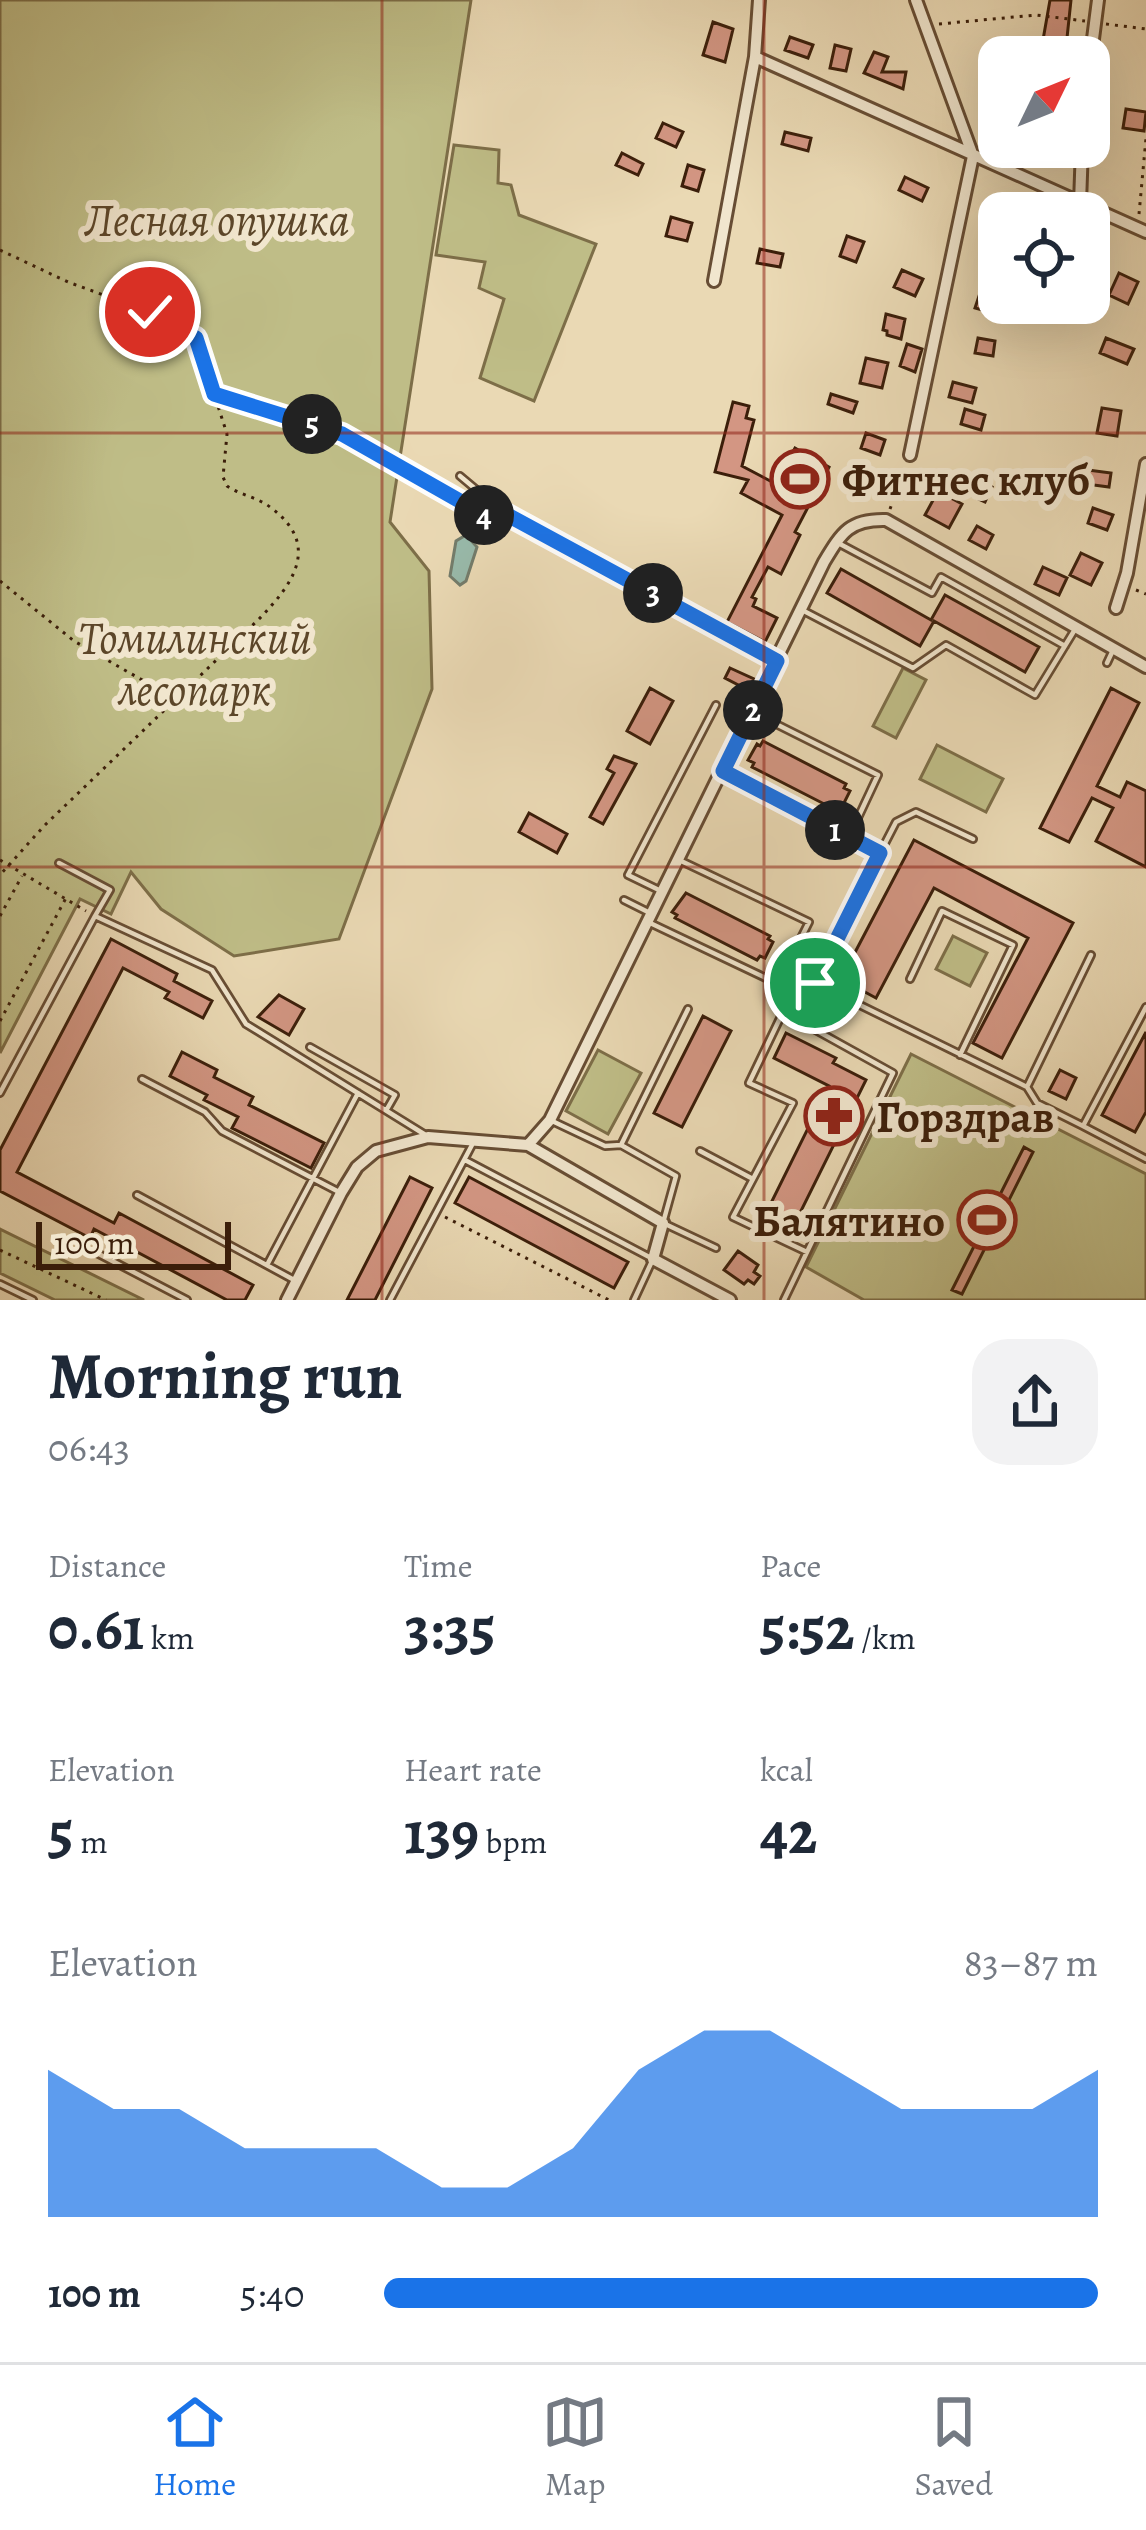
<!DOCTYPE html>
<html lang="en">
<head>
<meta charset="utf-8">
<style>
  body { margin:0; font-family:Alegreya,serif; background:#f2f2f3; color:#1f2937; height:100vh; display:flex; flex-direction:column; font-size:45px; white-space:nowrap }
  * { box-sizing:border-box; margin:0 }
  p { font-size:39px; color:#747a83 }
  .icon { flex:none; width:66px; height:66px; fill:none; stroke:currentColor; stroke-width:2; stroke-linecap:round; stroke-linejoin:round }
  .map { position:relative; height:1300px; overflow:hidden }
  .side { display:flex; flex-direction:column; background:#fff; flex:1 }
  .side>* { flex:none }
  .needle { width:78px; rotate:47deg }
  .controls { position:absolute; left:978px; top:36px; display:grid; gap:24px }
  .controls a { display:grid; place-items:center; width:132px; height:132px; border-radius:24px; background:#fff; box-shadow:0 12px 48px #0002; font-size:60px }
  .scale { position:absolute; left:36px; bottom:30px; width:195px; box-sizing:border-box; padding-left:12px; border:6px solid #3b1e0a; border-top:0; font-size:33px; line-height:42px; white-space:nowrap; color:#3b1e0a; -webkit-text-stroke:9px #f1e6ce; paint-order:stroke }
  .pin { position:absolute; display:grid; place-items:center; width:102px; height:102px; color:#fff; margin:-51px; border:6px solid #fff; border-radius:50%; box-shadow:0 3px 12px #0007 }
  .km { position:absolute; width:60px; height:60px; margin:-30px; border-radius:50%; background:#222; color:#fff; font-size:33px; line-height:60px; text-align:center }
  .round { display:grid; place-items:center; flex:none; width:126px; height:126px; border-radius:36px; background:#f2f2f3 }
  .headline { display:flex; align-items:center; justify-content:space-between; height:204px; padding:0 48px }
  h1 { font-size:66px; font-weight:700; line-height:90px }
  .figures { display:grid; grid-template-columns:repeat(3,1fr); gap:18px; height:204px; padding:12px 48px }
  .figures div { display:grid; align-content:center }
  .figures b { font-size:60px; font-weight:700 }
  .figures small { font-size:33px; font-weight:400 }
  .figures p { font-size:33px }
  .chart { height:336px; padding:24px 48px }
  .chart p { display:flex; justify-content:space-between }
  .chart svg { width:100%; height:216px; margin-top:12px; fill:#1a73e8; opacity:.7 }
  ul { padding:0 48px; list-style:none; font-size:39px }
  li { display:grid; grid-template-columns:192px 144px 1fr; align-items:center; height:90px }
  li i { height:30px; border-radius:15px; background:#1a73e8 }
  .tabs { display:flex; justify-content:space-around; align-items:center; height:168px; border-top:3px solid #e0e1e3; background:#fff; font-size:33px; color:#747a83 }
  .tabs a { display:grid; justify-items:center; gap:6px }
  .tabs .current { color:#1a73e8 }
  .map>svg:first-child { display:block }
  .green { fill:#bfbd87; stroke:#7d6e48; stroke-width:3 }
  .water { fill:#98baab; stroke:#737c6b; stroke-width:3 }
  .building { fill:#d39683; stroke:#3b1e0a; stroke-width:3 }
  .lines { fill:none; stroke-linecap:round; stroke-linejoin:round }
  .lane-casing { stroke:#674d34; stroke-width:10 }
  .street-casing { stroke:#674d34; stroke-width:16 }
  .path { stroke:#3b1e0a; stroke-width:3; stroke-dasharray:3 6; stroke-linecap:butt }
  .lane { stroke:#f1e6ce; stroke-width:4.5 }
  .street { stroke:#f1e6ce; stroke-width:10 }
  .route-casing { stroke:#fff; stroke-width:24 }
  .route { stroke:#1a73e8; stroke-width:15 }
  .grid { fill:none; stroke:#8f2418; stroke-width:3; stroke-opacity:0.55 }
  .labels { text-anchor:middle; stroke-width:12; stroke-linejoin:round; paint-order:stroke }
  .park-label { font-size:45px; font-style:italic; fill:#5c4629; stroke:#f1e6ce }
  .poi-label { font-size:45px; font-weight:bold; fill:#3b1e0a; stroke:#f1e6ce; text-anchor:start }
</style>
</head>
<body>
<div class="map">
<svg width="1146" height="1300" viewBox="0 0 1146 1300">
  <rect width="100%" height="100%" fill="#ead9b4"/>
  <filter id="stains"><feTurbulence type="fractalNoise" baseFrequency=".00167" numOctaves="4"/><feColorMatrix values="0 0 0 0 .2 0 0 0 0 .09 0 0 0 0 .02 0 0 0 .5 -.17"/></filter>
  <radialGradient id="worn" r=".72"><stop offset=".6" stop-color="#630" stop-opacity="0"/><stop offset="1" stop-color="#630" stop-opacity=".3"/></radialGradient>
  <!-- green -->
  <path class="green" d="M0 0H471L390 522 429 571 432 689 339 939 234 956 161 909 131 872 111 914 80 899 0 1053Z
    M454 145 499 150 498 183 511 185 519 215 596 244 534 401 480 378 504 299 479 288 485 262 436 255Z
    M903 668 926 680 896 738 873 726Z
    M937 745 1003 779 986 812 920 779Z
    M953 936 987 953 970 986 936 969Z
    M598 1050 641 1073 608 1134 566 1111Z
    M911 1054 1146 1174V1300H864L806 1267Z
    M0 1229 144 1300H55L0 1273Z"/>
  <!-- water -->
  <path class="water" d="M466 535 477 547 466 581 460 585 450 576 456 541Z"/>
  <!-- building -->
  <path class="building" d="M1050 0H1071L1065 57H1040Z
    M713 22 733 29 725 62 703 55Z
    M790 37 813 45 808 58 785 50Z
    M835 45 851 49 846 71 830 68Z
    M874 52 888 57 882 72H906L903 89 864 73Z
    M1126 109 1146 112 1144 131 1123 128Z
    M663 123 683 132 676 147 656 138Z
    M785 132 811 138 808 151 782 144Z
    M622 153 643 164 638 175 616 165Z
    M688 165 704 170 698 191 682 186Z
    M905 177 928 188 922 201 899 190Z
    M671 217 692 223 687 241 666 236Z
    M847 236 864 242 856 262 840 256Z
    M760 249 783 254 780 267 757 263Z
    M902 270 923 279 915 296 894 287Z
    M1119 273 1138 282 1128 304 1109 295Z
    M983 284 999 289 997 314 975 308Z
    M886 314 905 319 901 339 887 335V331L883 330Z
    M978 338 995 341 993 356 975 353Z
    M1106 338 1134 349 1127 364 1100 353Z
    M907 344 922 349 915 372 900 366Z
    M866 358 888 363 882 388 860 383Z
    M953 382 976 388 972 403 949 397Z
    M831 394 857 402 853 413 828 404Z
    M733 402 749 406 746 418 754 420 742 466 776 484 795 448 829 467 795 532 800 535 781 574 768 567 752 597 756 599 753 606 777 618 765 642 727 622 782 515 741 493 748 480 715 472Z
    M1102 408 1121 411 1117 436 1097 433Z
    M965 409 985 415 981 430 961 424Z
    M866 433 885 440 880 455 861 448Z
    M1088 470 1111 473 1109 487 1086 484Z
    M966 474 992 487 985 502 959 490Z
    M938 491 962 504 949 528 925 515Z
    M1093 508 1113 515 1107 530 1088 523Z
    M977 526 993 535 986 549 969 540Z
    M1081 553 1102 563 1091 585 1070 575Z
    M1043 567 1067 578 1059 595 1035 584Z
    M841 569 931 620 945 595 1039 647 1025 672 934 621 920 646 827 593Z
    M730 668 754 679 748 690 725 678Z
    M650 688 673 701 650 744 627 731Z
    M1111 688 1139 703 1097 786 1120 797 1127 782 1146 791V867L1096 841 1113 808 1092 798 1069 842 1040 828Z
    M763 741 846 784 844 788 850 791 842 807 836 804 834 809 752 767 754 763 748 760 757 744 760 746Z
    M614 756 636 764 603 824 590 817 614 773 607 769Z
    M529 813 567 834 557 853 519 832Z
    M914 840 1073 923 1002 1058 973 1043 1028 938 934 888 876 998 841 979Z
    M686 893 770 936 768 939 773 942 765 958 760 956 757 960 675 918 677 915 672 912Z
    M111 939 177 974 174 981 212 1001 203 1018 165 998 169 992 123 968 17 1172 114 1223 119 1213 253 1285 245 1300H227L94 1229 90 1238 0 1191V1150Z
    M279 995 304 1009 289 1035 258 1017Z
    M703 1016 731 1031 682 1127 654 1113Z
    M1146 1032V1112L1135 1132 1102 1115Z
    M786 1033 836 1058 833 1063 866 1080 795 1223 768 1209 829 1086 774 1058Z
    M182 1052 217 1070 214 1077 253 1097 249 1105 324 1143 311 1168 232 1128 238 1117 204 1100 207 1095 170 1076Z
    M1060 1070 1076 1078 1066 1099 1049 1091Z
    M1024 1147 1033 1152 962 1294 952 1290Z
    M410 1177 432 1188 375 1300H347Z
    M469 1177 628 1262 614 1288 455 1203Z
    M738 1251 758 1265 754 1272 760 1276 754 1284 748 1280 744 1284 724 1270Z"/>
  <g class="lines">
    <!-- lane casing -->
    <g class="lane-casing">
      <path id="lane" d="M460 476 503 512 772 658
        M840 544 932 593 941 577 1065 646
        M802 610 913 668 946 645 1035 695 1074 631
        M1107 663 1114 648
        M752 712 878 775 849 837 880 853 815 983 795 976 783 1012 749 1083 793 1103 733 1217 807 1252
        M723 771 849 837
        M880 853 896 822 916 812 973 839
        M679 860 809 922 778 984
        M59 863 110 890 95 916
        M661 891 628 875 716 705
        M624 900 652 914
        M648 922 789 989
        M910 979 942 911 1013 945 960 1055
        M815 983 1027 1087 1091 955
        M1146 1007 1083 1126 1146 1159
        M783 1012 893 1073 784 1300
        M310 1047 395 1095 387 1109
        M142 1079 205 1112 222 1131 339 1192
        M1027 1087 1037 1103 1083 1126
        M0 1093 95 916 212 970 246 1024 424 1134
        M550 1120 605 1146 621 1145 676 1176 663 1223 716 1248
        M621 1145 688 1009
        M700 1151 753 1179
        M465 1160 653 1259 634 1300
        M137 1195 296 1281
        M95 1252 187 1300
        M267 1265 358 1093
        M0 1284 33 1300
        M390 1300 472 1145"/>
    </g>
    <!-- street casing -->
    <g class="street-casing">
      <path id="street" d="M916 0 973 156
        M755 57 1146 232
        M1089 70 1098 0
        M1080 203 1082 147
        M714 281 755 57 759 0
        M910 455 973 156
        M1116 608 1127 573 1146 464
        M528 1145 663 1223 653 1259 730 1300
        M287 1300 341 1193 357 1167 376 1151 428 1137 528 1145 550 1120 824 562C842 532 850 519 886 520L1146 667"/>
    </g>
    <!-- path -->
    <path class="path" d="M939 24 1036 15 1085 21
      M1106 24 1146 29
      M1139 214 1146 138
      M0 250 68 282 150 312 196 338 227 434 223 477 227 486C240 495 257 497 270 507 322 545 293 584 259 619L44 826 0 875
      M216 395 342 434 495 520
      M890 509 905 468
      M0 581 74 641 177 700
      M1136 590 1146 594
      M0 860 86 911
      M0 916 22 876
      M0 1021 66 898
      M445 1217 609 1300
      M0 1250 106 1300"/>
    <!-- lane -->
    <use href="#lane" class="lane"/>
    <!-- street -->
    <use href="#street" class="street"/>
  </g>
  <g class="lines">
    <!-- route casing -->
    <g class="route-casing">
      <path id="route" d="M150 312 196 338 214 394 342 434 495 521 502 512 777 661 723 771 880 853 815 983"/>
    </g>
    <!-- route -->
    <use href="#route" class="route"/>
  </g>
  <!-- grid -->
  <path class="grid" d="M382 0V1300M764 0V1300M0 433H1146M0 867H1146"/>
  <!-- icons -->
  <defs>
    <g id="stadium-ring" transform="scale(3)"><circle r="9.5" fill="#f1e6ce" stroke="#8f2418" stroke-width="1.5"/><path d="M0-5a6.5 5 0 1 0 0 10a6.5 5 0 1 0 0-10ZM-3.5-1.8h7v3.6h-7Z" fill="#8f2418"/></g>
    <g id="pharmacy-ring" transform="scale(3)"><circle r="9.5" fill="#f1e6ce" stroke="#8f2418" stroke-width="1.5"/><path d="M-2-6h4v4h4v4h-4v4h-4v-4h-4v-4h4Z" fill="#8f2418"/></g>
  </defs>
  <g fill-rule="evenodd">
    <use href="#stadium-ring" x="800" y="479"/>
    <use href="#pharmacy-ring" x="834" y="1116"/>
    <use href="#stadium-ring" x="987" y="1220"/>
  </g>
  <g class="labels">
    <!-- park labels -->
    <g class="park-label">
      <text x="217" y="235">Лесная опушка</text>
      <text x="195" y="653">Томилинский<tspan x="195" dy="52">лесопарк</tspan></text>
    </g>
    <!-- poi labels -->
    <g class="poi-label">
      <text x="842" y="495">Фитнес клуб</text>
      <text x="876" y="1132">Горздрав</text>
      <text x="945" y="1236" text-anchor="end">Балятино</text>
    </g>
  </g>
  <rect width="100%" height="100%" filter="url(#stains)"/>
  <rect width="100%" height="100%" fill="url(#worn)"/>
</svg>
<div class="controls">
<a><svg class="needle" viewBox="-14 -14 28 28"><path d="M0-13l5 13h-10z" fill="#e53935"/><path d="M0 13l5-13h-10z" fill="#747a83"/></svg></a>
<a><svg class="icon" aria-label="locate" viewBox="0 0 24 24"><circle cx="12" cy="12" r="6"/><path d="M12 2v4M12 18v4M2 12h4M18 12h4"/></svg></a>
</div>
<div class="scale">100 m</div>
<div class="pin" style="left:815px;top:983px;background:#1e9e55"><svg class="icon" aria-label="arrive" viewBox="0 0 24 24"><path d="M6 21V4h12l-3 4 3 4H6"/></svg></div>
<div class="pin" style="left:150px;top:312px;background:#d93025"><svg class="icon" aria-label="check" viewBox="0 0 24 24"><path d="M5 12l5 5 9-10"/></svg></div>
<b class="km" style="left:835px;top:830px">1</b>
<b class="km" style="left:753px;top:710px">2</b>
<b class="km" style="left:653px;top:593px">3</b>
<b class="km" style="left:484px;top:515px">4</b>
<b class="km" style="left:312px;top:424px">5</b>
</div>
<section class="side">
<div class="headline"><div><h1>Morning run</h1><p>06:43</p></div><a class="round"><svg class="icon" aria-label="share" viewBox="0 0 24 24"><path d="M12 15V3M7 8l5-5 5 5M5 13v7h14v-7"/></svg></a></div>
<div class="figures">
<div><p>Distance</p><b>0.61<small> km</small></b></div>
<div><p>Time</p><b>3:35</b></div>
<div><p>Pace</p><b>5:52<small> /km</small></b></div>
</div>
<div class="figures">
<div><p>Elevation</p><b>5<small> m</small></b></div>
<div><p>Heart rate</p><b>139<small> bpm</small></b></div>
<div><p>kcal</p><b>42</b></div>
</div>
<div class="chart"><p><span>Elevation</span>83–87 m</p>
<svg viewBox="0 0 160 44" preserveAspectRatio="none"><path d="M0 44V14L10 22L20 22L30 30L40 30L50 30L60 38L70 38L80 30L90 14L100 6L110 6L120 14L130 22L140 22L150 22L160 14V44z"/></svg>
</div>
<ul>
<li><b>100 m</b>5:40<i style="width:100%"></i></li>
</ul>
</section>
<nav class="tabs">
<a class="current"><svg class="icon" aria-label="home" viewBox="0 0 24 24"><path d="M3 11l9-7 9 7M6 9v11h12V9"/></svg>Home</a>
<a><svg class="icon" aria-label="map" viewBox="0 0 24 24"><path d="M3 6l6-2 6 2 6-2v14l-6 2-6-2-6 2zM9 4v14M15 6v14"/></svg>Map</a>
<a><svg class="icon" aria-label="saved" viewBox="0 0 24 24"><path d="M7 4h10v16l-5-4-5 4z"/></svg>Saved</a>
</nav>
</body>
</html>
